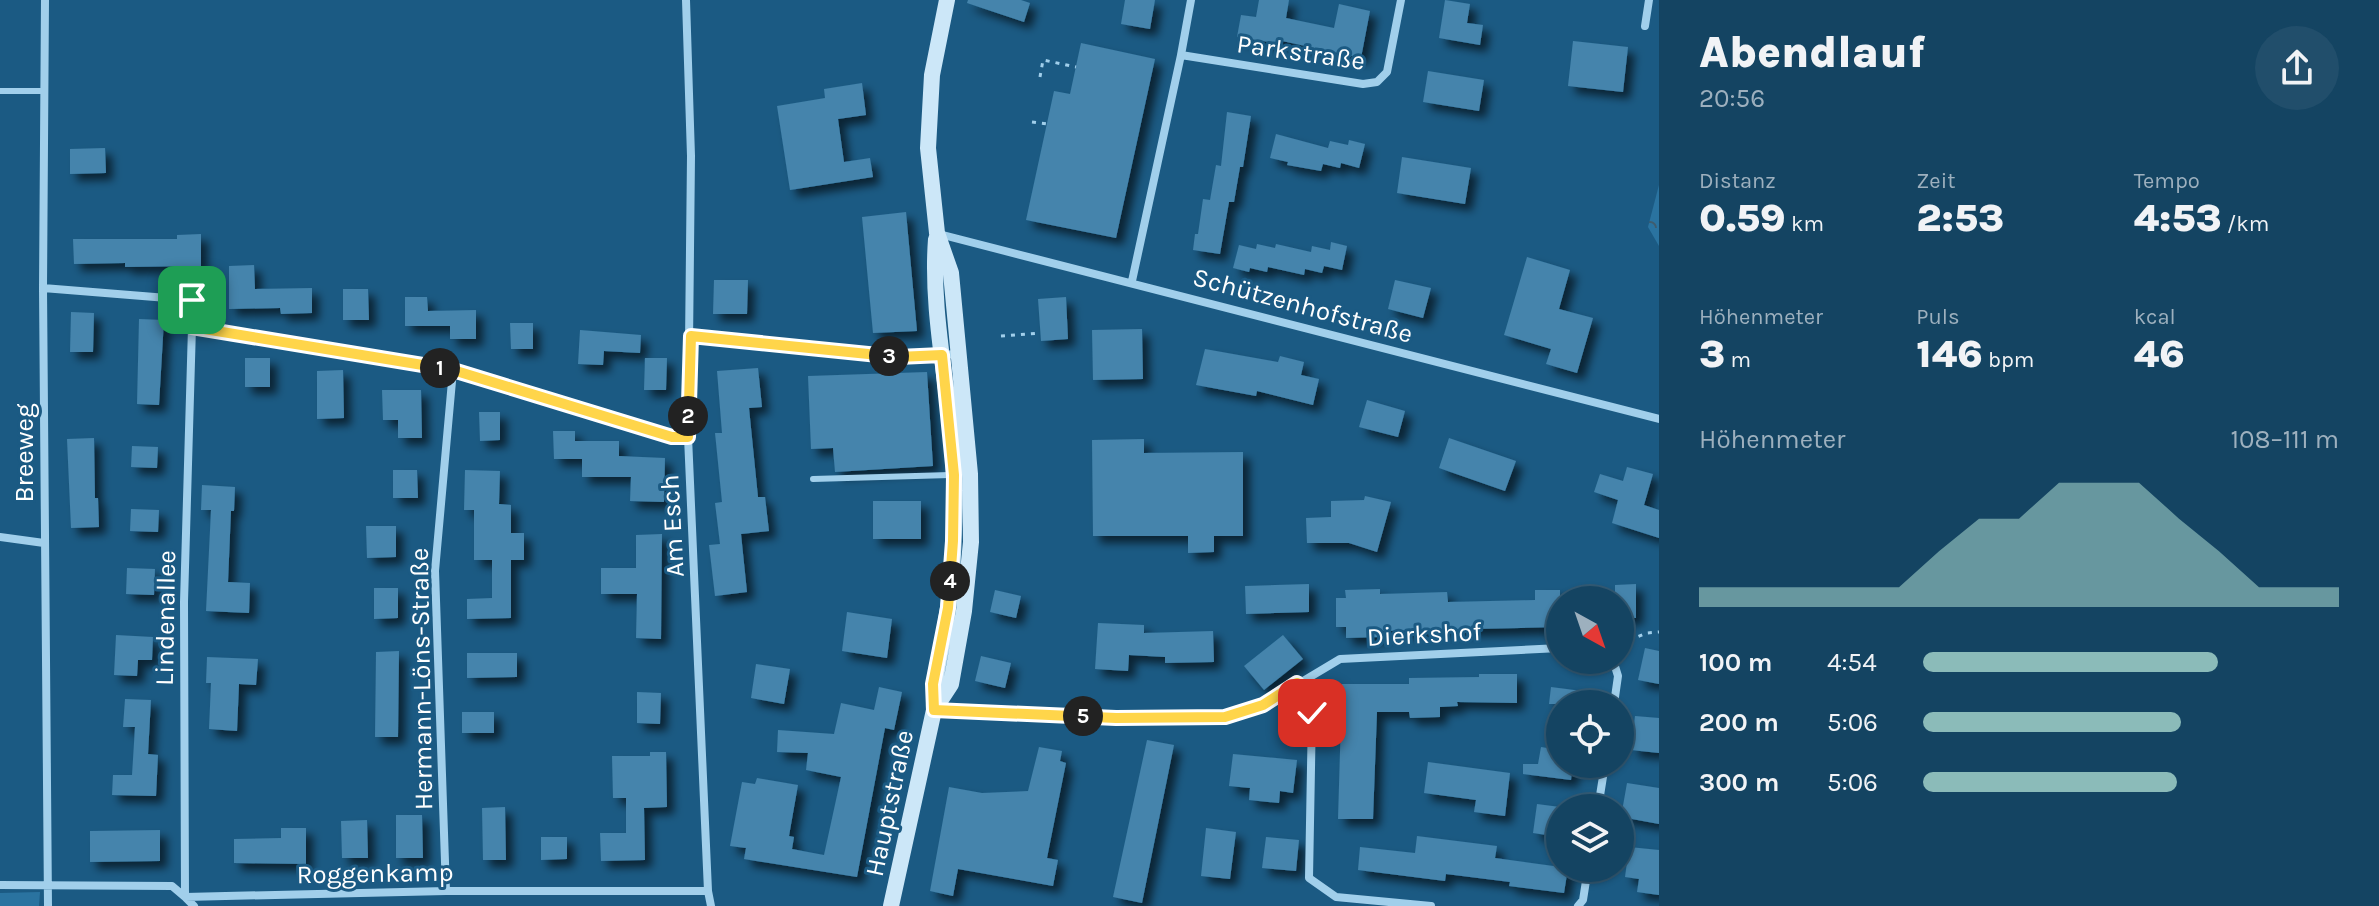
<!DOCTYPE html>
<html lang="de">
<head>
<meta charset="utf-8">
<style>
  body { margin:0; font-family:Karla,sans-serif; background:#214e6b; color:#f1f3f6; height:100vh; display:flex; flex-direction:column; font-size:30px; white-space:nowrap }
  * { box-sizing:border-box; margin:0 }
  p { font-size:26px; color:#9db0be }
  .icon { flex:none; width:44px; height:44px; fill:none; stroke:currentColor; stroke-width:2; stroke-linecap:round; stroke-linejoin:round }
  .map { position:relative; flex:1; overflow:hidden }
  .details { display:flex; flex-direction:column; background:#144462; width:720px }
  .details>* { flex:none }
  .needle { width:52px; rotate:140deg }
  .buttons { position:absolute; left:1546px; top:586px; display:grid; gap:16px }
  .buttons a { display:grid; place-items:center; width:88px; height:88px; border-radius:50%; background:#144462; box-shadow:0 2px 6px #0004,0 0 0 2px #335c77; font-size:40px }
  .pin { position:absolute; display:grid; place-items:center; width:68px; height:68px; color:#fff; margin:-34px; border-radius:16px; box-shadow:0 4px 12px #0006 }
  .km { position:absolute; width:40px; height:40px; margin:-20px; border-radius:50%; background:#222; color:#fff; font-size:22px; line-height:40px; text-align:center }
  .round { display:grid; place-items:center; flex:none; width:84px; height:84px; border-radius:42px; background:#214e6b }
  .overview { display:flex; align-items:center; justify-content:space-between; height:136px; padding:0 40px }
  h1 { font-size:44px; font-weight:800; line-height:60px }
  .figures { display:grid; grid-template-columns:repeat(3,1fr); gap:12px; height:136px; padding:8px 40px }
  .figures div { display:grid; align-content:center }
  .figures b { font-size:40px; font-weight:800 }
  .figures small { font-size:22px; font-weight:400 }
  .figures p { font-size:22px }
  .chart { height:224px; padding:16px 40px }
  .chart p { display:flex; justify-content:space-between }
  .chart svg { width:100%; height:144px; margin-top:8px; fill:#8bbbb9; opacity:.7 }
  ul { padding:0 40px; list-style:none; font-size:26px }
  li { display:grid; grid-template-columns:128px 96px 1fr; align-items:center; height:60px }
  li i { height:20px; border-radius:10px; background:#8bbbb9 }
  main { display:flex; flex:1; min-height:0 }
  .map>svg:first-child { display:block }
  .forest { fill:url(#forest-crowns) }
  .pitch { fill:#2a73a0 }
  .building { fill:#4484ac; filter:url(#shadow) }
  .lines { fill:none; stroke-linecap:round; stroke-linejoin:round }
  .path { stroke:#a1cfeb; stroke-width:3; stroke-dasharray:4 6; stroke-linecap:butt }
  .service { stroke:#a1cfeb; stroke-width:6 }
  .minor { stroke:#a1cfeb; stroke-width:8 }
  .secondary { stroke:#cce7f8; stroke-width:16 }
  .route-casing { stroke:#fff; stroke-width:16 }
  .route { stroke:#ffd54a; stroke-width:10 }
  .labels { text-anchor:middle; stroke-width:6; stroke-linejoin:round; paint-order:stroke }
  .street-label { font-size:26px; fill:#fff; stroke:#1b5a83 }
</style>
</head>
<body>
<main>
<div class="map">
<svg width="1659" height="906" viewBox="0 0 1659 906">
  <defs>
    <pattern id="forest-crowns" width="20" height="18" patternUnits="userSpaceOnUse" patternTransform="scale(2)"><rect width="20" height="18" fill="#2a73a0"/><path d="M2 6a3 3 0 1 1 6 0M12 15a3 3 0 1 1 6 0" fill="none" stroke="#3e5c6e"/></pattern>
    <filter id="shadow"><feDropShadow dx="7" dy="7" stdDeviation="4" flood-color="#0009"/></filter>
  </defs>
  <rect width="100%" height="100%" fill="#1b5a83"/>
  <!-- forest -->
  <path class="forest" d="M1659 185V246L1648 227Z"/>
  <!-- pitch -->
  <path class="pitch" d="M40 892 39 906H0V893Z"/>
  <!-- building -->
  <path class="building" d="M968 0H1021L1030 3 1024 22 967 3Z
    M1125 0H1155L1150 29 1121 24Z
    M1259 0H1289L1286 18 1334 28 1339 4 1370 11 1361 58 1282 41 1281 44 1237 37 1241 15 1256 17Z
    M1445 0 1470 4 1467 23 1483 25 1480 45 1439 38Z
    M1573 41 1628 47 1623 92 1568 86Z
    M1081 43 1155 59 1116 238 1026 220 1054 91 1070 94Z
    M1428 71 1484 80 1479 111 1423 102Z
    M862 83 866 115 838 119 844 162 870 158 873 177 790 190 777 106 825 98 824 89Z
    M1227 112 1251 116 1243 167H1240L1234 202H1229L1220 254 1193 250 1195 234H1198L1203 199 1210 200 1216 165 1221 166Z
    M1276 134 1328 148 1330 141 1348 145 1349 140 1365 144 1359 168 1341 163 1340 168 1323 164 1321 171 1287 165 1288 162 1270 158Z
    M105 148 106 173 70 174V149Z
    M1402 157 1471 168 1465 204 1397 193Z
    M906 212 917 331 873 333 862 217Z
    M201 234V266L125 267V263L74 264 73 239H177V235Z
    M1331 242 1347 246 1342 270 1324 266 1322 273 1305 269 1304 275 1268 267 1267 272 1250 268 1249 272 1233 268 1239 245 1256 249 1257 244 1275 248 1276 244 1311 252 1312 246 1330 250Z
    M1527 257 1570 270 1559 309 1593 318 1577 373 1546 364 1551 349 1504 335Z
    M254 265 255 289 312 288V313L281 314 280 308 229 309V266Z
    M714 280H748L747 314H713Z
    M1395 280 1431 288 1423 318 1388 309Z
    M343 289H368L369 320H343Z
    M405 297H427L428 311 476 310V339H450V326H405Z
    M1066 297 1068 339 1041 341 1038 299Z
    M71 312 94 313 93 352H70Z
    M139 319 164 320 159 405 137 404Z
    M510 323H533V349H511Z
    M1142 329 1143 379 1093 380 1092 330Z
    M580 330 641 335 640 353 604 351 603 365 578 364Z
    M1205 349 1278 362 1280 356 1304 362 1301 375 1319 379 1313 405 1257 391 1256 396 1196 385Z
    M245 358H270V387H245Z
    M645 358H667L666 390H644Z
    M758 368 762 407 749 408 758 497H765L769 531 741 534 747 592 715 596 709 545 720 544 715 503 722 502 715 433H722L717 371Z
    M343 370 344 418 317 419V371Z
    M927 372 933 466 835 472 833 448 811 449 808 376Z
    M382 390H421L422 438H398V420H383Z
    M1367 400 1405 411 1398 437 1359 427Z
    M479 412H500V440L480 441Z
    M553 431H575V441H619V456L665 458 664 502 630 501 631 477H582V459H554Z
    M94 438 95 498H98L99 527 71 528 67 439Z
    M1449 438 1516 461 1505 491 1439 468Z
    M1144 439V453L1243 452V536H1214V552L1188 553V536H1093L1092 440Z
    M132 446 158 447 157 468 131 467Z
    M1627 467 1653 474 1644 505 1659 510V538L1612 523 1618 500 1594 492 1600 474 1623 481Z
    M393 470H417L418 498H393Z
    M465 470 500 471 499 504 511 505V533H524V560H511V618L467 619V599L492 598V560H474V510H464Z
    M202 485 235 487 234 511H231L228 582 250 583 249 613 206 611 211 510H201Z
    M1365 496 1391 502 1377 552 1349 543H1307L1306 518 1331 517V501L1364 500Z
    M873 501H921V539H873Z
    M131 509 159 510 158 532 130 531Z
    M366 526H396V557L367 558Z
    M662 534 661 639 636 638 637 594H601V568H636V535Z
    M127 568 155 569 154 595 126 594Z
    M1309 584V612L1246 614 1245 586Z
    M1636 584V618H1620V600H1615V585Z
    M374 588H398V618L374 619Z
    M1380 589V594L1447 592 1448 602 1535 600V590H1560V627L1381 631V637L1346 638V627H1336V598H1346L1345 590Z
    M995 590 1021 596 1016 618 990 612Z
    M847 612 892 619 887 658 842 651Z
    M1098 623 1144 625V633L1213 631 1214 662 1165 663V657L1129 655 1128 671 1095 669Z
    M116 635 153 637 152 660H138L137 676 114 675Z
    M1283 635 1303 659 1264 690 1244 666Z
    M1645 648 1659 651V684L1638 680Z
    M399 651 398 737H375L376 652Z
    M467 653H517V677L467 678Z
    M981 656 1011 663 1005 688 975 681Z
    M207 657 258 659 256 685 239 684 237 731 209 729 211 683H206Z
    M756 664 790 669 784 704 751 698Z
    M1479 674H1517V703L1457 702 1458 706 1440 707V717L1410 718 1409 712H1377L1373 819H1338L1342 684H1409V678L1479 677Z
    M879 687 902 692 894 730 885 728 857 877 744 859 746 848 730 846 742 782 755 784 757 778 798 785 789 836 794 837 792 849 824 855 841 777 806 770 808 753 777 752 778 730 834 734 841 703 874 710Z
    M1551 687 1582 691 1580 704H1549Z
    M637 692 661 693 660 724 637 723Z
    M125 699 151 700 148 754 158 755 156 796 112 795 113 775H132L135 727H123Z
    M462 712H494V733H462Z
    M1635 716 1659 718V753L1631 750Z
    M1147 740 1174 745 1142 903 1113 897Z
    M1039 747 1062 751 1060 761 1066 763 1047 858 1058 860 1053 886 958 869 953 896 930 891 949 787 982 793 1028 791Z
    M1541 747 1560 750V764H1573L1571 780 1523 774V764H1538Z
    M650 752H666L667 807 644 808 645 860 601 861 600 833H626V798H613L612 756H650Z
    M1233 754 1297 760 1293 793 1280 791 1279 803 1249 800 1250 788 1229 786Z
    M1428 762 1510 773 1505 816 1474 812 1476 800 1424 793Z
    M1627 783 1659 788V824L1621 817Z
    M1537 804 1560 807V837L1533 833Z
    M505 807 506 860H483L482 808Z
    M396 815H422L423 858H396Z
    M367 820 368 858H342L341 821Z
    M281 828H306V864L234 863V839L281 838Z
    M1206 828 1236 832 1230 879 1201 876Z
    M160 830V861L90 862V831Z
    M1417 836 1497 846 1495 858 1568 868 1564 893 1509 886 1510 882 1446 874 1445 881 1358 870 1360 847 1415 853Z
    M541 837H567V859L541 860Z
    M1266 837 1299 840 1296 871 1262 868Z
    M1629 847 1659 850V895L1637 892 1639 879 1625 877Z"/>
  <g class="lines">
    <!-- path -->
    <path class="path" d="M1040 77 1043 60 1076 67
      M1032 122 1047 124
      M1001 336 1040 333
      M1620 644 1647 633 1659 632"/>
    <!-- service -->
    <path class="service" d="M0 91H43
      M813 479 950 475"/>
    <!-- minor -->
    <path class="minor" d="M45 0 43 288 48 906
      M686 0 691 156 688 437 708 891 711 906
      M1645 26 1649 0
      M1181 55 1191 0
      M939 234 1659 419
      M1132 281 1181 55 1363 84 1377 82 1387 72 1401 0
      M43 288 192 300V327L453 370 672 437H688
      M192 327 184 602 185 897 194 906
      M691 336 898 357 959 354
      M0 537 44 543
      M1613 660 1618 676 1614 704
      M1297 683 1312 713 1309 878 1336 897 1431 906
      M935 710 1116 718 1225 717 1263 705 1340 659 1560 648
      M1598 808 1605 764
      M0 885 172 886 185 897 446 891H708
      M446 891 435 571 453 370
      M1578 906 1583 900 1588 868"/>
    <!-- secondary -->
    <path class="secondary" d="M934 710 951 684 964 611 971 542 970 474 951 273 937 233 928 148 932 75 947 0
      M891 906 934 710C933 674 944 642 948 607 954 565 955 521 954 478 952 398 930 319 936 239"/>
  </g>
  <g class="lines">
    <!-- route casing -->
    <g class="route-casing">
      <path id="route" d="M192 300V327L453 370 672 437H688L691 336 898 357 942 355 954 475 953 541 948 608 933 684 934 710 1116 718 1225 717 1263 705 1297 683 1312 713"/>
    </g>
    <!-- route -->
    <use href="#route" class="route"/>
  </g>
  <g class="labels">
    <!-- street labels -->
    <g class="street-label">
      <text transform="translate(1301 52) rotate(8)" y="9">Parkstraße</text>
      <text transform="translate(1303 305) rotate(15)" y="9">Schützenhofstraße</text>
      <text transform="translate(24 453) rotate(-90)" y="9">Breeweg</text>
      <text transform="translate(672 526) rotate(-93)" y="9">Am Esch</text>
      <text transform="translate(165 618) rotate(-89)" y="9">Lindenallee</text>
      <text transform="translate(1424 634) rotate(-3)" y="9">Dierkshof</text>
      <text transform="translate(421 679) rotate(-91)" y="9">Hermann-Löns-Straße</text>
      <text transform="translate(889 803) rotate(-78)" y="9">Hauptstraße</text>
      <text transform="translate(375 873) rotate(-1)" y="9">Roggenkamp</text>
    </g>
  </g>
</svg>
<div class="buttons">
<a><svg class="needle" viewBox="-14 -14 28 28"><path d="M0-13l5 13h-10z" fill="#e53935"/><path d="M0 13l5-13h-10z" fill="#9db0be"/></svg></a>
<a><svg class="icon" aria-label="locate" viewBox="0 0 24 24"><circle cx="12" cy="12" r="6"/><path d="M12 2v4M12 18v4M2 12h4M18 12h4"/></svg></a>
<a><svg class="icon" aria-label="layers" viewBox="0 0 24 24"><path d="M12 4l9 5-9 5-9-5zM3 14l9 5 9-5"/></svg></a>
</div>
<div class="pin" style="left:192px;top:300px;background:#1e9e55"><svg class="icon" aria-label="arrive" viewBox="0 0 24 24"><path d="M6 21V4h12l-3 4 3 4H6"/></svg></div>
<div class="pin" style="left:1312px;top:713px;background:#d93025"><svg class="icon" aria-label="check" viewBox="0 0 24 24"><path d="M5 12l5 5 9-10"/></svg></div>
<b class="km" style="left:440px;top:368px">1</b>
<b class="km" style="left:688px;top:416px">2</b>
<b class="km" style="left:889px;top:356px">3</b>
<b class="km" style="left:950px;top:581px">4</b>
<b class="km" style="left:1083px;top:716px">5</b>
</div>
<section class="details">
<div class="overview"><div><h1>Abendlauf</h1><p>20:56</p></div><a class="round"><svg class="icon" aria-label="share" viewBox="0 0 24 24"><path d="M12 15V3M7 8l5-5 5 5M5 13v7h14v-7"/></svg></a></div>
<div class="figures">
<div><p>Distanz</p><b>0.59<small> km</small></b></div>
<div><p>Zeit</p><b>2:53</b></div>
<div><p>Tempo</p><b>4:53<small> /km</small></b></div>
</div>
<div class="figures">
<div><p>Höhenmeter</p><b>3<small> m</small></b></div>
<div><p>Puls</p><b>146<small> bpm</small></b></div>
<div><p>kcal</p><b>46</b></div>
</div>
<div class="chart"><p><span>Höhenmeter</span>108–111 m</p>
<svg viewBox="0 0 160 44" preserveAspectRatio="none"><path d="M0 44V38L10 38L20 38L30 38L40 38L50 38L60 27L70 17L80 17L90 6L100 6L110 6L120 17L130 27L140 38L150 38L160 38V44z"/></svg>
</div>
<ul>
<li><b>100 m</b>4:54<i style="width:71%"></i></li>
<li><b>200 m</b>5:06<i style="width:62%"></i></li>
<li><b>300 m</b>5:06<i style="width:61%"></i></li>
</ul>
</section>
</main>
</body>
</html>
